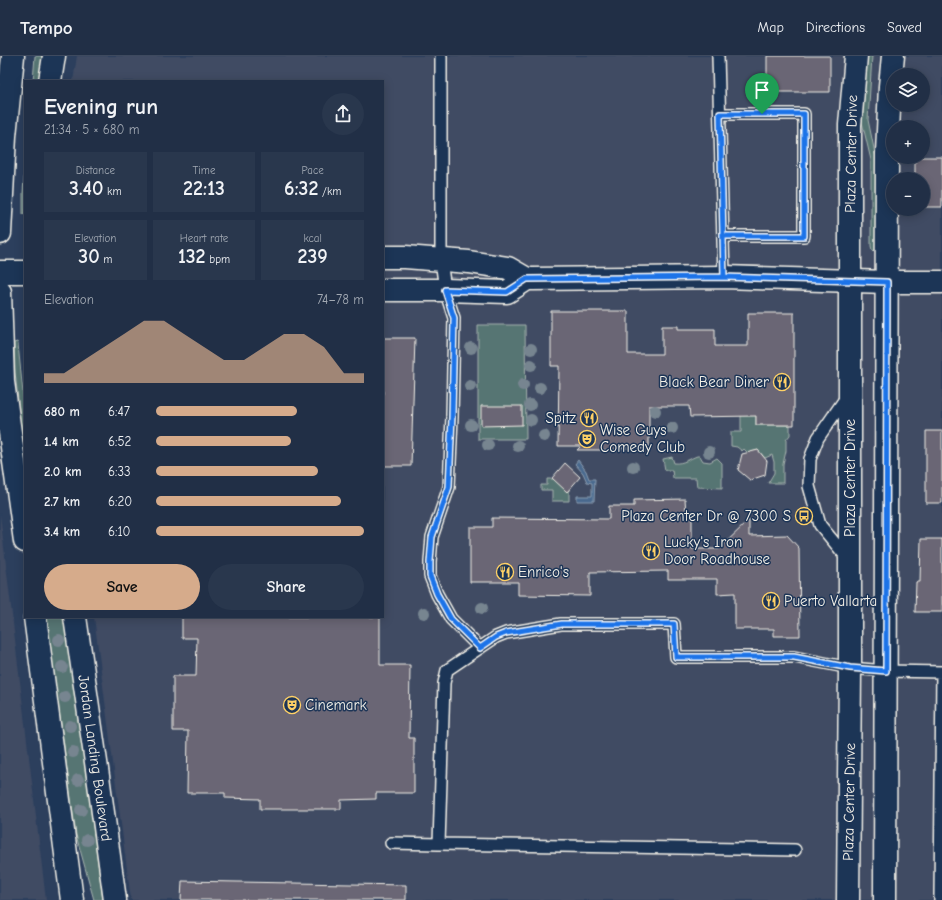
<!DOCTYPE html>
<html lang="en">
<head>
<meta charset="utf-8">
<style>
  body { margin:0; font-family:"Comic Neue",sans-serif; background:#29374d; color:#f1f3f6; height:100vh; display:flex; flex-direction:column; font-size:15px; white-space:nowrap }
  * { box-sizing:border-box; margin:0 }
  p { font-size:13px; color:#a2a9b3 }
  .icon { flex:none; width:22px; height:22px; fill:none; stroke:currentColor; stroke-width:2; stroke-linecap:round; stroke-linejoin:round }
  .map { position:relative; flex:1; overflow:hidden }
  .side { position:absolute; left:24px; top:24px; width:360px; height:538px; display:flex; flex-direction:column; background:#212f46; border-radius:0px; box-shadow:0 2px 10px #0003,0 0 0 1px #3e4a5f }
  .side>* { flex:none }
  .controls { position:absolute; left:886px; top:12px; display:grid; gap:8px }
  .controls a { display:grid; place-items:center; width:44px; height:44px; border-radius:50%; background:#212f46; box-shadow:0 2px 10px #0003,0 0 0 1px #3e4a5f; font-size:20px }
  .pin { position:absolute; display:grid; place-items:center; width:34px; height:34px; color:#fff; margin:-41px -17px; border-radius:50% 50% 50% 0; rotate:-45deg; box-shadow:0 0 4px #0007 }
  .pin .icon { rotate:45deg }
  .round { display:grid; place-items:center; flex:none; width:42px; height:42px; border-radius:21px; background:#29374d }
  .overview { display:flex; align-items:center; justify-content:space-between; height:68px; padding:0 20px }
  h1 { font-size:22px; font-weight:800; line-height:30px }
  .figures { display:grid; grid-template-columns:repeat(3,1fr); gap:6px; height:68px; padding:4px 20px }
  .figures div { display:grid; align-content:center; border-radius:0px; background:#29374d; text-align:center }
  .figures b { font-size:20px; font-weight:800 }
  .figures small { font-size:11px; font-weight:400 }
  .figures p { font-size:11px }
  .chart { height:112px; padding:8px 20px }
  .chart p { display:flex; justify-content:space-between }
  .chart svg { width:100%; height:72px; margin-top:4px; fill:#d6ab8b; opacity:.7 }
  .action { display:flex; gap:8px; margin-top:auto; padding:8px 20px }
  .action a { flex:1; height:46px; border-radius:24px; background:#d6ab8b; color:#111; font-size:16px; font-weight:800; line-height:46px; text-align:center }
  .action a+a { background:#29374d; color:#f1f3f6 }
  ul { padding:0 20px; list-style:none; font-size:13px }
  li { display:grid; grid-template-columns:64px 48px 1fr; align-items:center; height:30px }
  li i { height:10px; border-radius:5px; background:#d6ab8b }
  header { display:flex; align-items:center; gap:24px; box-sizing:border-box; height:56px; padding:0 20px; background:#212f46; border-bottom:1px solid #3e4a5f }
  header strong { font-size:19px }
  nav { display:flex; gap:22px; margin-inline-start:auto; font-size:14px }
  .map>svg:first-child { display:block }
  .built { fill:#3f4b64; fill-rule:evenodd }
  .green { fill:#577573; stroke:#a6b3ae }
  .water { fill:#48698e; stroke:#8d9fb2 }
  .building { fill:#6a6675; stroke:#f4f1e8 }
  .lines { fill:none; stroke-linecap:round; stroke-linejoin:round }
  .service-casing { stroke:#f4f1e8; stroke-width:14 }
  .minor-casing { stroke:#f4f1e8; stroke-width:25 }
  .tertiary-casing { stroke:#f4f1e8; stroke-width:25 }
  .secondary-casing { stroke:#f4f1e8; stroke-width:25 }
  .service { stroke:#1d3557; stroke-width:11 }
  .minor { stroke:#1d3557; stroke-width:22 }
  .tertiary { stroke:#1d3557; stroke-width:22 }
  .secondary { stroke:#1d3557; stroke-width:22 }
  .tree { fill:#778590 }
  .route-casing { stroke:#fff; stroke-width:8 }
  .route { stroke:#1a73e8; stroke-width:5 }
  .labels { text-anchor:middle; stroke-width:3; stroke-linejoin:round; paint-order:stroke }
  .street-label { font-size:15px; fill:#f4f1e8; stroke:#1d3557 }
  .poi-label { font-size:15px; fill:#f4f1e8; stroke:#1d3557; text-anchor:start }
</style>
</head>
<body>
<header>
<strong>Tempo</strong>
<nav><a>Map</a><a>Directions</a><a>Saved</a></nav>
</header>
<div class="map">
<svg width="942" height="844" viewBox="0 0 942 844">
  <rect width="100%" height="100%" fill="#2c3f5d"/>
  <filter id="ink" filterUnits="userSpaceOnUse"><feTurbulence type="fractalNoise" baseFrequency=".025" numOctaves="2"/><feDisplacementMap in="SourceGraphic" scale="8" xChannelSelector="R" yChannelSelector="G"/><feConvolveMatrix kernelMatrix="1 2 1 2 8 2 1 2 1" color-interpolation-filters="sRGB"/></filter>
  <g filter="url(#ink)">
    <!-- built -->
    <path class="built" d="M77 0H942V844H131L94 561H383V25H73ZM893 19H923V49H893ZM893 71H923V101H893ZM893 123H923V153H893Z
      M0 458 46 844H0Z"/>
    <!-- green -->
    <path class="green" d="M35 0H44L40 25H33Z
      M867 0H872L868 64 876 102V194L875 195 872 194 871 190V104L862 66Z
      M25 109V158H23V136Z
      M478 269H525L526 383H478Z
      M17 286 18 288 25 357V406L15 316 14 287Z
      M756 354V369H790V379L786 384V395L783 408V427H768L774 417V406L772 399 765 402 758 394 748 397 744 393 742 395 737 391 731 390V376H741V355Z
      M697 400H700L703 405 710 406 717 402 722 407V432L697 431 696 422H673L672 414H665L663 403 672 401 674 407C683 408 689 403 697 400Z
      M547 423H569V445H552V434H541V429H547Z
      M46 561H65L103 844H94L76 779Z"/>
    <!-- water -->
    <path class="water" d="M578 404 586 415 589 423H595L594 445H577V440H592V427L587 426 583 417 575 408Z"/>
    <!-- building -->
    <path class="building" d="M767 0H830V36H767Z
      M915 101H942V151H923V123H915Z
      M551 255H628V298H662V270H678V273H715V290H748V257H794V369H756V360L690 361 689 350H649V393L621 392V394H577L581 390H558L559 310H551Z
      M383 282H415L411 410H383Z
      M481 350H522V369L481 370Z
      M926 375H942V447H926Z
      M758 394 767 405 765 419 750 424 738 414 742 398Z
      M565 407 580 421 567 436 552 422Z
      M685 443 686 457H692V493H719L749 464V480L787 479 799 492 800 580H774V573H735V537L717 538V523H668V515L590 516V540L518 539V526H470V471H492V462L609 463V450H634V444Z
      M921 483H942V556H915L916 526H920Z
      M182 561H380V609H410L409 682H414V737H376V743L341 744V753H260V743L225 742V737H187L188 675H173V620H196L197 582H182Z
      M182 825 406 829V844H181Z"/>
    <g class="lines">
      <!-- service casing -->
      <g class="service-casing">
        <path id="service" d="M441 0V204L445 234 454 262 452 361 449 431 432 481 430 506V520L437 538 451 563 480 592
          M718 0 724 221
          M720 58H804V180H723
          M847 340 818 382 810 403 809 430 820 469 848 503
          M391 787 439 788 444 627 447 614 496 581 506 577 561 568H674L676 601H794L850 612 886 615 942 616
          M439 788 795 794
          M940 844 942 616"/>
      </g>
      <!-- minor casing -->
      <g class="minor-casing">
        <path id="minor" d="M383 201H405L469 206 508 212 527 223H532L724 221 887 226H942
          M383 234H445L507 236 527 223"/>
      </g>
      <!-- tertiary casing -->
      <g class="tertiary-casing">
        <path id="tertiary" d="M0 216H25
          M848 844 850 612V69L856 0
          M885 844 887 98 890 30 893 0"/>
      </g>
      <!-- secondary casing -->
      <g class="secondary-casing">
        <path id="secondary" d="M50 25 54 0
          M0 177 5 80 13 0
          M0 236 3 326 25 485
          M35 561 72 844
          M75 561 97 713 115 844"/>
      </g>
      <!-- service -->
      <use href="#service" class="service"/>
      <!-- minor -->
      <use href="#minor" class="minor"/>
      <!-- tertiary -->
      <use href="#tertiary" class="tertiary"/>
      <!-- secondary -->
      <use href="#secondary" class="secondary"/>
    </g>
    <!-- trees -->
    <g class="tree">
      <circle cx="471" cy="292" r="6"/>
      <circle cx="531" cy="293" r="6"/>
      <circle cx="531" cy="309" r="6"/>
      <circle cx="523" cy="329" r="6"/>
      <circle cx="470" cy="330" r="6"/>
      <circle cx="540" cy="332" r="6"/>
      <circle cx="530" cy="349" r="6"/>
      <circle cx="655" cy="355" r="6"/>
      <circle cx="531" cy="364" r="6"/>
      <circle cx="471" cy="369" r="6"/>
      <circle cx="672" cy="372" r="6"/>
      <circle cx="544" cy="380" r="6"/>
      <circle cx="488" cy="389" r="6"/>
      <circle cx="518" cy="390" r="6"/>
      <circle cx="709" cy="396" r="6"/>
      <circle cx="633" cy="411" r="6"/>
      <circle cx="482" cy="552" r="6"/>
      <circle cx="424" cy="557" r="6"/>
      <circle cx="59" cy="584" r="6"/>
      <circle cx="62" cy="611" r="6"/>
      <circle cx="65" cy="641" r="6"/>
      <circle cx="70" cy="670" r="6"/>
      <circle cx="73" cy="696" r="6"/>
      <circle cx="78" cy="724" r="6"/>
      <circle cx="81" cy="754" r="6"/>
      <circle cx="87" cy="784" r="6"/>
    </g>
  </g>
  <g class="lines" filter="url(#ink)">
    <!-- route casing -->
    <g class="route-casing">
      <path id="route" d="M762 58H720L724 221 527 223 507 236 445 234 454 262 452 361 449 431 432 481 430 506V520L437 538 451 563 480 592 496 581 506 577 562 568H674L676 601H794L850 612 886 615 887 226 724 221 723 180H804V58H762"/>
    </g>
    <!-- route -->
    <use href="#route" class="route"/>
  </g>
  <!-- icons -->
  <defs>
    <g id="restaurant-ring" transform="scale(0.9)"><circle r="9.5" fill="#1d3557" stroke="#ffd166" stroke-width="1.5"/><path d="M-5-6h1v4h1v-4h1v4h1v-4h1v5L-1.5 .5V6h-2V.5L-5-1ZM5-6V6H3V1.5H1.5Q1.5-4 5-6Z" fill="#ffd166"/></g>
    <g id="theatre-ring" transform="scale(0.9)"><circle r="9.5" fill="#1d3557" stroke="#ffd166" stroke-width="1.5"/><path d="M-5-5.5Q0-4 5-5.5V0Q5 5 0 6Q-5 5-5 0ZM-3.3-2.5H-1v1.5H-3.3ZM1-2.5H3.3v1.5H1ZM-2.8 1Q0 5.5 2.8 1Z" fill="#ffd166"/></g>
    <g id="bus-ring" transform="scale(0.9)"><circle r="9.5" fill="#1d3557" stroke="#ffd166" stroke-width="1.5"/><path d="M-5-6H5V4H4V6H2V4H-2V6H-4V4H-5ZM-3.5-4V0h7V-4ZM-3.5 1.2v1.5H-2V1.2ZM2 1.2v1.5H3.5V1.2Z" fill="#ffd166"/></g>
  </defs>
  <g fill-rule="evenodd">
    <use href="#restaurant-ring" x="782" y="326"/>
    <use href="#restaurant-ring" x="589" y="362"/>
    <use href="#theatre-ring" x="587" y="383"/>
    <use href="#bus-ring" x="804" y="460"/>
    <use href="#restaurant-ring" x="651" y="495"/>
    <use href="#restaurant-ring" x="505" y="516"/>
    <use href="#restaurant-ring" x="771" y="545"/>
    <use href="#theatre-ring" x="292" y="649"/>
  </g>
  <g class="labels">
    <!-- street labels -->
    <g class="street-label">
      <text transform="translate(851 98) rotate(-89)" y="5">Plaza Center Drive</text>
      <text transform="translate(850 422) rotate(-90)" y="5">Plaza Center Drive</text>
      <text transform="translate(95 702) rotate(82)" y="5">Jordan Landing Boulevard</text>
      <text transform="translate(849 746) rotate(-89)" y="5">Plaza Center Drive</text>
    </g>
    <!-- poi labels -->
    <g class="poi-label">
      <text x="769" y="331" text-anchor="end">Black Bear Diner</text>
      <text x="576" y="367" text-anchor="end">Spitz</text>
      <text x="600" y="379">Wise Guys<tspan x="600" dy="17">Comedy Club</tspan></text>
      <text x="791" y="465" text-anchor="end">Plaza Center Dr @ 7300 S</text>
      <text x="664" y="491">Lucky's Iron<tspan x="664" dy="17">Door Roadhouse</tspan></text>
      <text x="518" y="521">Enrico's</text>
      <text x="784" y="550">Puerto Vallarta</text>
      <text x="305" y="654">Cinemark</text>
    </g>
  </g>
</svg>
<div class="controls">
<a><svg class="icon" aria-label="layers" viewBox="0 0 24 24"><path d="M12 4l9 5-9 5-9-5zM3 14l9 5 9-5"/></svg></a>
<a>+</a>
<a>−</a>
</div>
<div class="pin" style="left:762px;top:58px;background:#1e9e55"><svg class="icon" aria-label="arrive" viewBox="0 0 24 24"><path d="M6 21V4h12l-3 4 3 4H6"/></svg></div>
<section class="side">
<div class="overview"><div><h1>Evening run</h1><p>21:34 · 5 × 680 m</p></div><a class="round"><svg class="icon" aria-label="share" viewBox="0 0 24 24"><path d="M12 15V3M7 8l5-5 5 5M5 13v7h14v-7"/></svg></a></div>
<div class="figures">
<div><p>Distance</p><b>3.40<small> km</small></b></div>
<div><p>Time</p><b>22:13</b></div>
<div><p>Pace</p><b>6:32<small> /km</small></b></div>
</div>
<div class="figures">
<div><p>Elevation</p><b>30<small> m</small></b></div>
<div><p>Heart rate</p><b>132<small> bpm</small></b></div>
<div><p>kcal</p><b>239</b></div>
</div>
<div class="chart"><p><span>Elevation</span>74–78 m</p>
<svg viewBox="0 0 160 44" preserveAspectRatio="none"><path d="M0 44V38L10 38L20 30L30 22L40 14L50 6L60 6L70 14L80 22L90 30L100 30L110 22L120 14L130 14L140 22L150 38L160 38V44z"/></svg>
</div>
<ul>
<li><b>680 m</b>6:47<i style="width:68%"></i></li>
<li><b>1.4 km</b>6:52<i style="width:65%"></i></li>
<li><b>2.0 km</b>6:33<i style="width:78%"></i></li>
<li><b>2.7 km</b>6:20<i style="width:89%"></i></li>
<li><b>3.4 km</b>6:10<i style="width:100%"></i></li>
</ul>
<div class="action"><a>Save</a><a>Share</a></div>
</section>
</div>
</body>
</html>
